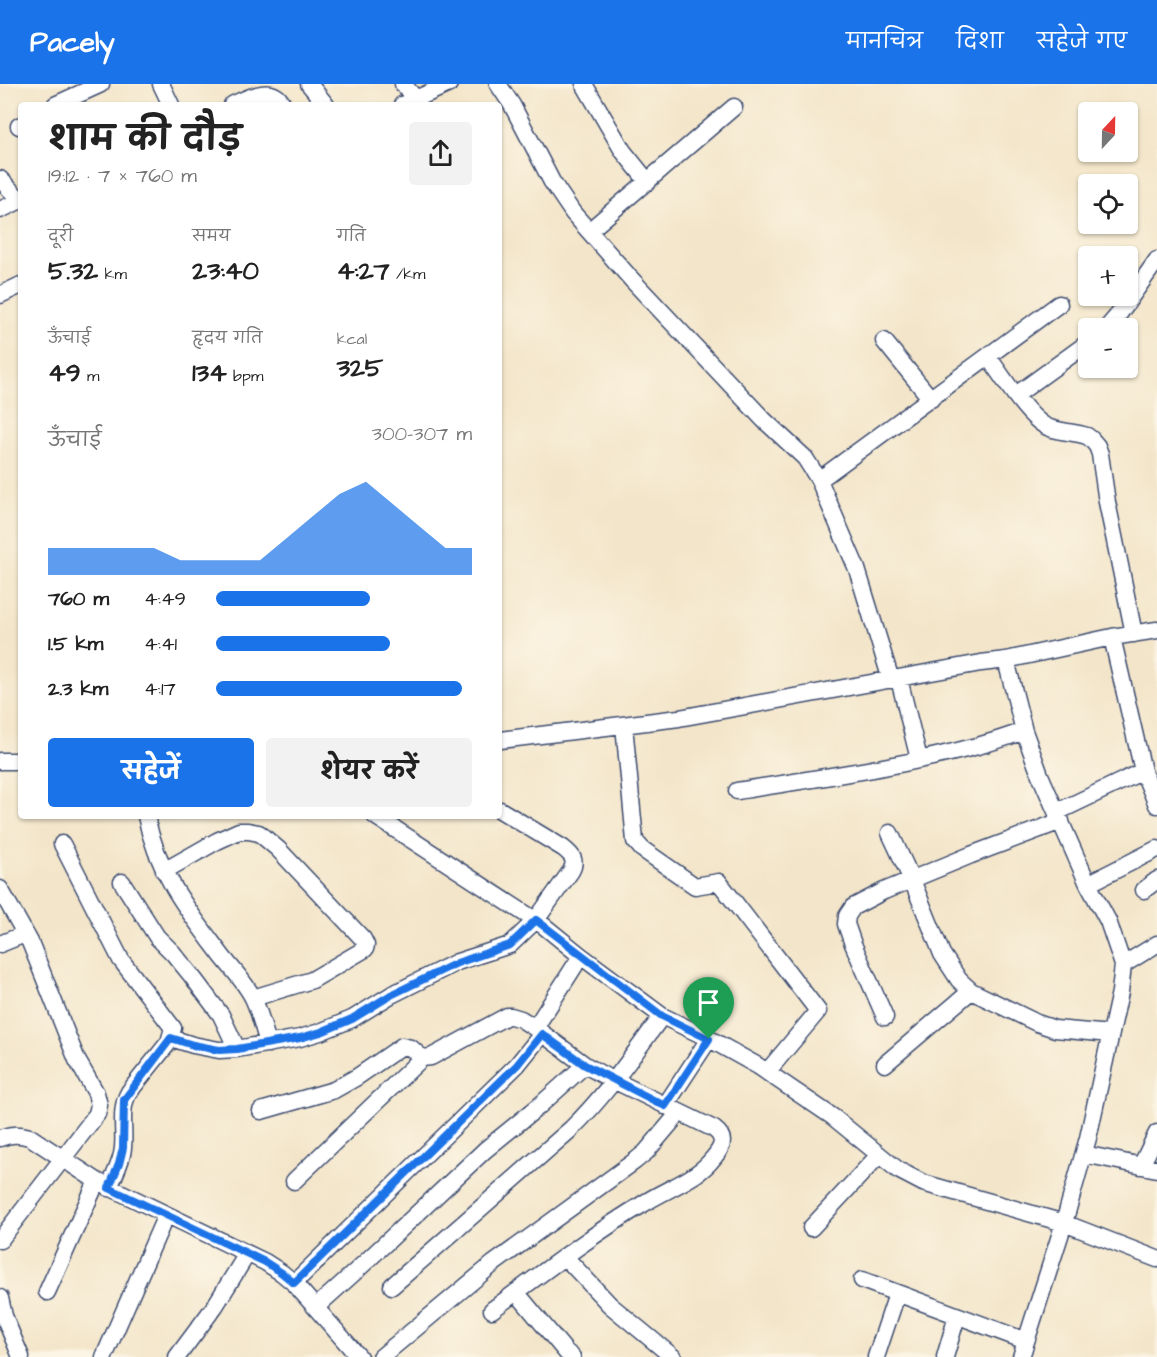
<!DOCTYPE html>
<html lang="hi">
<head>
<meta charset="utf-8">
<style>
  body { margin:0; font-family:"Architects Daughter","Playpen Sans Deva",sans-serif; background:#f2f2f2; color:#222; height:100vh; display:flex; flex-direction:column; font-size:22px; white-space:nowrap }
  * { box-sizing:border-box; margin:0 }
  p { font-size:20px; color:#767676 }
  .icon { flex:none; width:33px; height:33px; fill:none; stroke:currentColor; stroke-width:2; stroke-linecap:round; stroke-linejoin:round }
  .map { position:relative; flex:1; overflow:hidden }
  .panel { position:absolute; left:18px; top:18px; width:484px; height:717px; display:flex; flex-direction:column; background:#fff; border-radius:6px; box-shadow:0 2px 4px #0004 }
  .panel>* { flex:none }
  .needle { width:39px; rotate:22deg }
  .controls { position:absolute; left:1078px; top:18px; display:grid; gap:12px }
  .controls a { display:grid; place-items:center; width:60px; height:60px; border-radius:6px; background:#fff; box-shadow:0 2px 4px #0004; font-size:30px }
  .pin { position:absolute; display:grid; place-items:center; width:51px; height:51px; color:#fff; margin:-62px -26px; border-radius:50% 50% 50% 0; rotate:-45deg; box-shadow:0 0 6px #0007 }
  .pin .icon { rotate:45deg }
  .round { display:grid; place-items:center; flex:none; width:63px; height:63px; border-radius:6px; background:#f2f2f2 }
  .head { display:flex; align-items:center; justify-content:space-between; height:102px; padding:0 30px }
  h1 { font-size:33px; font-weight:700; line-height:45px }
  .figures { display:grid; grid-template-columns:repeat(3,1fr); gap:9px; height:102px; padding:6px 30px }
  .figures div { display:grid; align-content:center }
  .figures b { font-size:26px; font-weight:700 }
  .figures small { font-size:16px; font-weight:400 }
  .figures p { font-size:16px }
  .chart { height:168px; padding:12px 30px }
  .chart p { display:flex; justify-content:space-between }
  .chart svg { width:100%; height:108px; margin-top:6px; fill:#1a73e8; opacity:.7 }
  .action { display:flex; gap:12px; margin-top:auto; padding:12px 30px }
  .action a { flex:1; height:69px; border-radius:6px; background:#1a73e8; color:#fff; font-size:24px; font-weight:700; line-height:69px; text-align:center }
  .action a+a { background:#f2f2f2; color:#222 }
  ul { padding:0 30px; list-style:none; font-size:20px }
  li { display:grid; grid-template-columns:96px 72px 1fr; align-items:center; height:45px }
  li i { height:15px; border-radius:8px; background:#1a73e8 }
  header { display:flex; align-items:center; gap:36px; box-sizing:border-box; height:84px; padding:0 30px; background:#1a73e8; color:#fff }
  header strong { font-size:28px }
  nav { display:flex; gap:33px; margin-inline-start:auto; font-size:21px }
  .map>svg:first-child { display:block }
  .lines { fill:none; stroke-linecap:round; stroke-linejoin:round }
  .minor-casing { stroke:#3b4a6e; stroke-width:19 }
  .minor { stroke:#fff; stroke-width:16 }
  .route-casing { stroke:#fff; stroke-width:12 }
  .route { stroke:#1a73e8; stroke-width:8 }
</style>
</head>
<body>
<header>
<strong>Pacely</strong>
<nav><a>मानचित्र</a><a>दिशा</a><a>सहेजे गए</a></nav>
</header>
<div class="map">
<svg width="1157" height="1273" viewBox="0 0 1157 1273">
  <rect width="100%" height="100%" fill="#fcf5e5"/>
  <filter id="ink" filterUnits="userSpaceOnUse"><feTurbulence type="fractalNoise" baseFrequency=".0167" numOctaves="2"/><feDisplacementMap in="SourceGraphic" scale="12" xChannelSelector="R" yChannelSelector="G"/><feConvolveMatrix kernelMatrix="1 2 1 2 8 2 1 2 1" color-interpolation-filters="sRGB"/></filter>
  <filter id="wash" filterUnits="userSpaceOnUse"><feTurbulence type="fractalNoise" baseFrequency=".008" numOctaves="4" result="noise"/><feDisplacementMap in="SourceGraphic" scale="24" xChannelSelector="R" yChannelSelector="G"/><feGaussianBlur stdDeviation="1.35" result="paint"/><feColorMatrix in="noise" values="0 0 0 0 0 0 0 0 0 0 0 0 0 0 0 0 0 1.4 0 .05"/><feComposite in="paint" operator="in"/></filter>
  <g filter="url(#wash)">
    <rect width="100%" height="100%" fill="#f3e5c9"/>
  </g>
  <g filter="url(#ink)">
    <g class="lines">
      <!-- minor casing -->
      <g class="minor-casing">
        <path id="minor" d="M161 0 171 21
          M309 0 326 21
          M403 0 416 15
          M498 0 512 21 552 98 573 129 632 196 764 336 805 374 819 396 857 485 891 596
          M584 0 623 67 648 98
          M55 21 101 0
          M232 21C249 13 273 0 283 21
          M402 21 449 0
          M19 42 21 41
          M0 95 20 116
          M0 126 21 116
          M589 147 734 23
          M0 211 21 201
          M1107 244 1119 230 1157 176
          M884 257 931 315
          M988 273C1002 291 1029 337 1050 344 1061 348 1074 348 1087 352L1091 355 1097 362 1100 370 1107 418 1134 550
          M1016 311 1089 258
          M819 396 1059 220
          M1112 553 1143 687 1157 721
          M1006 576 1024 647 1040 691 1088 800 1108 837 1123 881 1120 908 1088 1054 1064 1139 1021 1273
          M899 595 919 675
          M624 641 635 757 642 765 695 802 719 798 818 927 767 988
          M500 656 679 634 981 579 1006 576 1112 553 1157 546
          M0 677H21
          M737 707C818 694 901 683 981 661 995 657 1010 652 1024 647
          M1057 728 1143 687
          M146 732C157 788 188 827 222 872 232 885 247 900 254 916 260 930 264 945 268 960
          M375 732 544 842 581 872 662 932 706 953 758 982 833 1033 898 1086 923 1099 1064 1139 1157 1175
          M890 749 912 796 942 870 959 896 971 907 1037 939 1055 945 1111 950
          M62 760 121 876 173 944 169 958 129 1008C119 1025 125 1045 123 1064 122 1078 114 1091 109 1104
          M164 787 217 757 239 747H248L259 749 278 765 363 855 366 861 365 865 312 896 253 914
          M122 798 157 853 173 869 191 891 221 931 237 965
          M1088 800 1157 765
          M0 805 30 858 77 976 96 1009 99 1021 97 1030 0 1156
          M1144 806 1157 796
          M0 860 25 850
          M1123 881 1157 860
          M885 933 853 860 846 840 847 832 853 823 884 807 971 771 1061 737
          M535 944 581 872
          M171 954 193 961 219 966 237 965 300 954 320 948 352 935 391 911 457 878 510 861 536 836 571 787C577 776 572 771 563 764L500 726
          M885 980 971 907
          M665 1022 709 955
          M261 1027 334 1006 357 993 402 962 411 964 422 974 431 973 507 932H511L521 935 535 944 585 981 603 991 714 1045C729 1056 720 1067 709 1079 692 1097 664 1106 643 1120 590 1152 541 1190 492 1226
          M0 1054C11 1050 18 1050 30 1053L97 1097 265 1178 282 1189 294 1199 359 1273
          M1084 1070 1157 1085
          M1141 1082 1157 1049
          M294 1097 422 974
          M811 1144 879 1071
          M565 1173 610 1221 673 1273
          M862 1196 1026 1257
          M294 1199 517 981 542 950
          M392 1202 571 1045C606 1011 633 971 662 932
          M47 1208 97 1097
          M516 1208 566 1268 572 1273
          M0 1214 4 1232 21 1273
          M316 1223 356 1187 485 1066 538 1023 585 981
          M104 1273 166 1131
          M177 1273 215 1222 247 1170
          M381 1273 493 1180 635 1077 646 1068 679 1029
          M876 1273 897 1210
          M945 1273 957 1232"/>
      </g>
      <!-- minor -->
      <use href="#minor" class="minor"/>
    </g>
  </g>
  <g class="lines" filter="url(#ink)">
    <!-- route casing -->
    <g class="route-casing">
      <path id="route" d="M536 836 662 932 709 955 665 1022 585 981 542 950 517 981 294 1199 282 1189 265 1178 109 1104 119 1080 123 1064 124 1016 171 954 193 961 219 966 237 965 300 954 321 948 352 935 391 911 457 879 510 861Z"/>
    </g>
    <!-- route -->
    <use href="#route" class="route"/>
  </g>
</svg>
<div class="controls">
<a><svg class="needle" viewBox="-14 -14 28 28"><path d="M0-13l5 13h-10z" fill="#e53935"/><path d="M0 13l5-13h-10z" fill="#767676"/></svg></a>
<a><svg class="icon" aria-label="locate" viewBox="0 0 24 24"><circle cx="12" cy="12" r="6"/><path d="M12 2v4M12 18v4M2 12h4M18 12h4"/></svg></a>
<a>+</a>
<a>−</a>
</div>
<div class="pin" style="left:709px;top:955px;background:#1e9e55"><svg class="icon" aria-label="arrive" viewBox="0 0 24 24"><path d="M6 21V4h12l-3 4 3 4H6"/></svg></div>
<section class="panel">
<div class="head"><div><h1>शाम की दौड़</h1><p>19:12 · 7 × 760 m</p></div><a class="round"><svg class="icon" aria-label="share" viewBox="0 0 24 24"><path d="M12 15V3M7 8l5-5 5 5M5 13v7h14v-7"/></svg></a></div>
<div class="figures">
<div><p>दूरी</p><b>5.32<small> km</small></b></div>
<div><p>समय</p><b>23:40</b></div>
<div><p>गति</p><b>4:27<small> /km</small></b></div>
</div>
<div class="figures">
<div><p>ऊँचाई</p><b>49<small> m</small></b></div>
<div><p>हृदय गति</p><b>134<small> bpm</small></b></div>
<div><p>kcal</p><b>325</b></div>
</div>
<div class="chart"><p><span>ऊँचाई</span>300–307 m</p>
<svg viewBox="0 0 160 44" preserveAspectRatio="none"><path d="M0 44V33L10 33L20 33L30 33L40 33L50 38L60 38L70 38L80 38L90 29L100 20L110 11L120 6L130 15L140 24L150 33L160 33V44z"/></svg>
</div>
<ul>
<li><b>760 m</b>4:49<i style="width:60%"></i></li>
<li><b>1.5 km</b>4:41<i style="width:68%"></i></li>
<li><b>2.3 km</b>4:17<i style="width:96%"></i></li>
</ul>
<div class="action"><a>सहेजें</a><a>शेयर करें</a></div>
</section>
</div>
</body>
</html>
